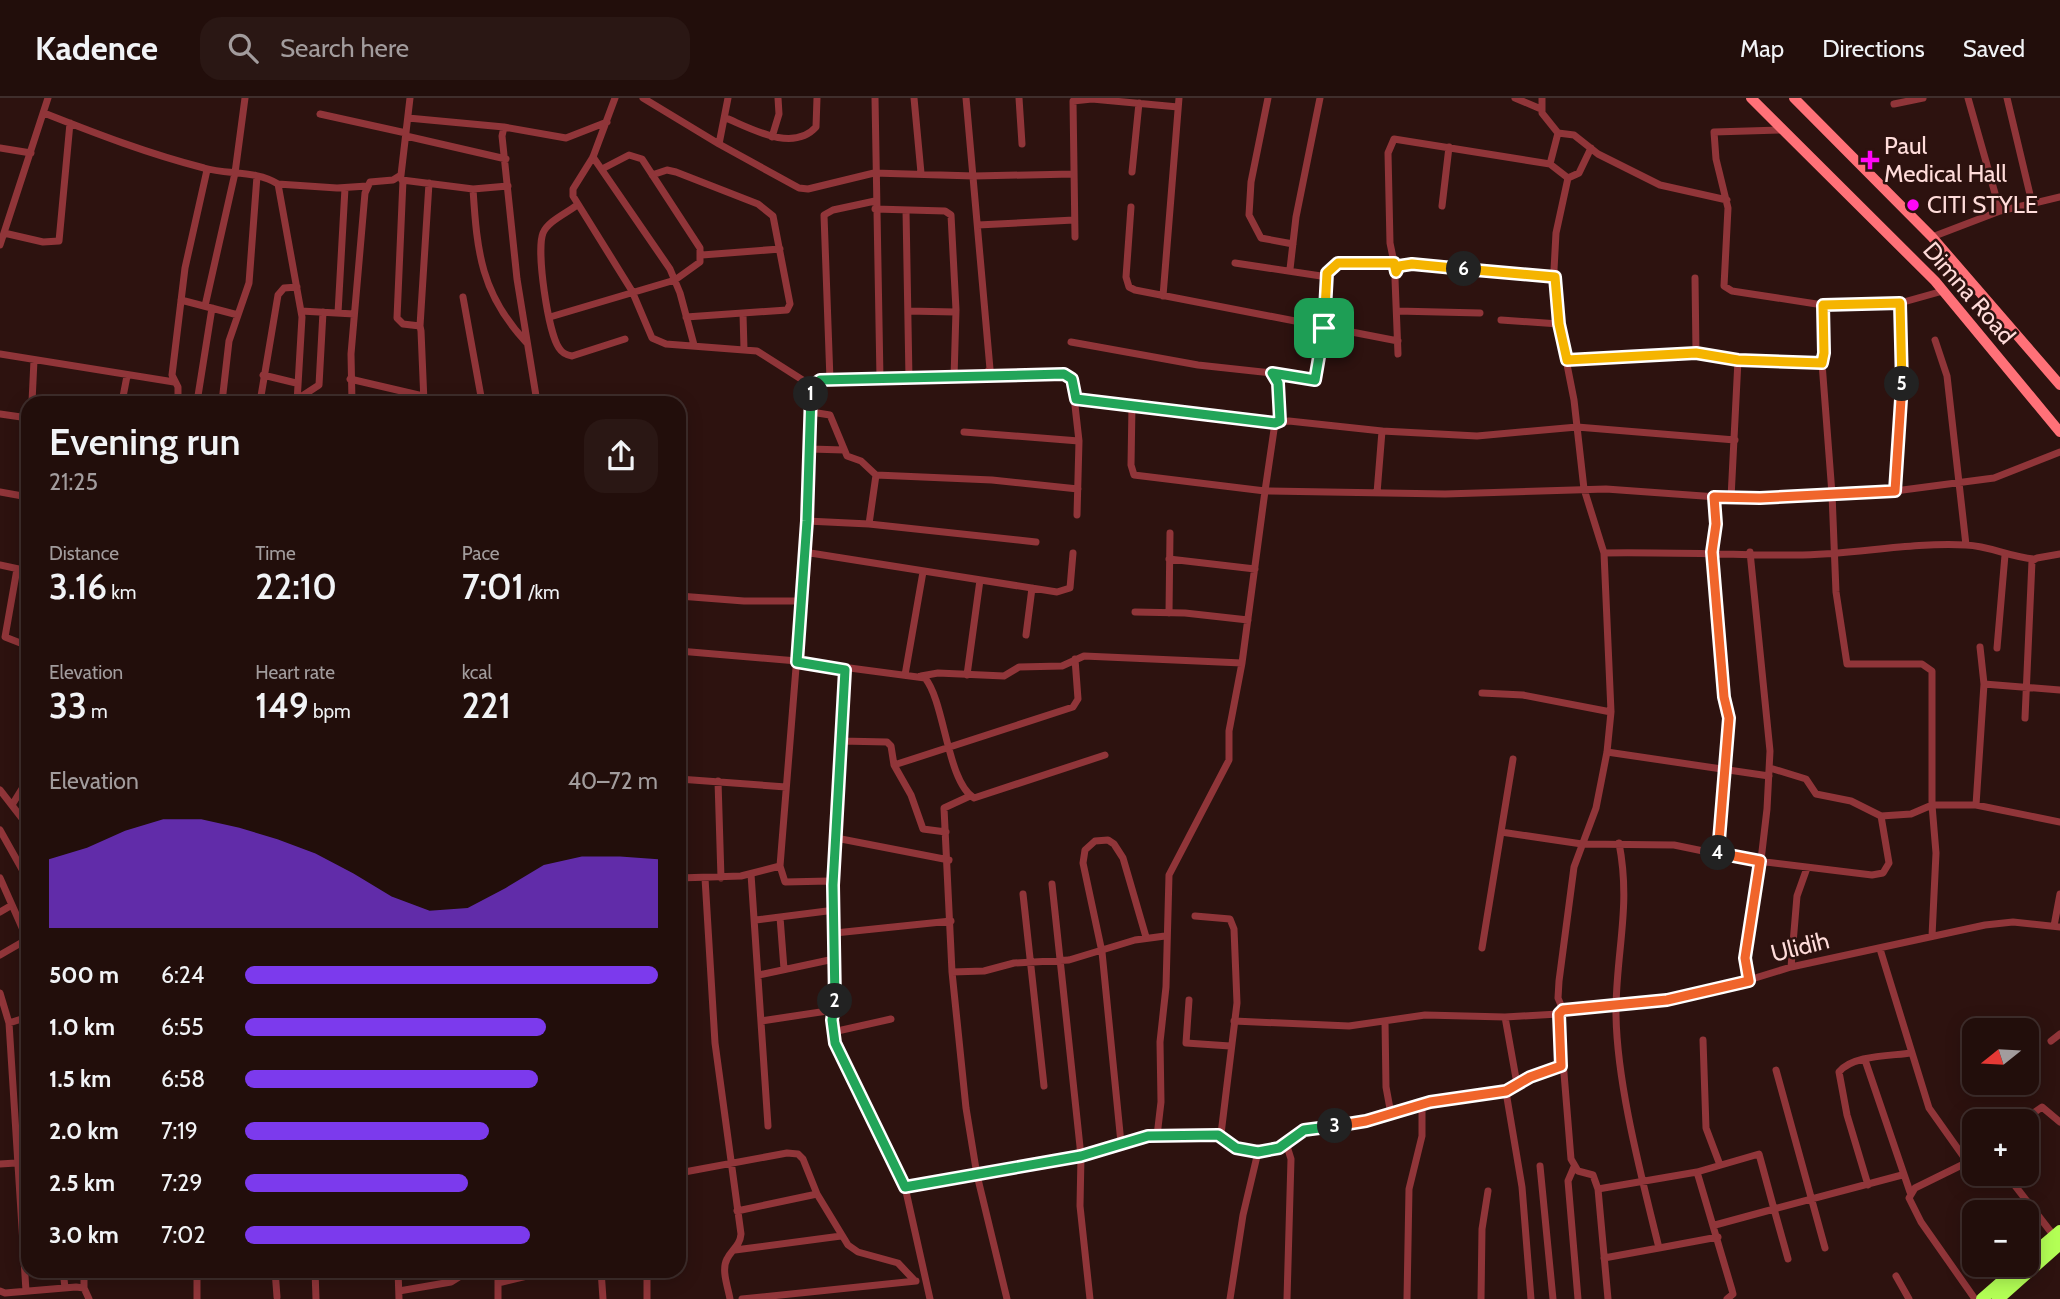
<!DOCTYPE html>
<html lang="en">
<head>
<meta charset="utf-8">
<style>
  body { margin:0; font-family:Cabin,sans-serif; background:#2a1714; color:#f1f3f6; height:100vh; display:flex; flex-direction:column; font-size:26px; white-space:nowrap }
  * { box-sizing:border-box; margin:0 }
  p { font-size:23px; color:#a29c9d }
  .icon { flex:none; width:38px; height:38px; fill:none; stroke:currentColor; stroke-width:2; stroke-linecap:round; stroke-linejoin:round }
  .map { position:relative; flex:1; overflow:hidden }
  .details { position:absolute; left:21px; top:298px; width:665px; height:882px; display:flex; flex-direction:column; background:#220e0b; border-radius:21px; box-shadow:0 4px 18px #0003,0 0 0 2px #3f2e2c }
  .details>* { flex:none }
  .needle { width:46px; rotate:252deg }
  .controls { position:absolute; left:1962px; top:920px; display:grid; gap:14px }
  .controls a { display:grid; place-items:center; width:77px; height:77px; border-radius:14px; background:#220e0b; box-shadow:0 4px 18px #0003,0 0 0 2px #3f2e2c; font-size:35px }
  .pin { position:absolute; display:grid; place-items:center; width:60px; height:60px; color:#fff; margin:-30px; border-radius:14px; box-shadow:0 4px 10px #0006 }
  .km { position:absolute; width:35px; height:35px; margin:-18px; border-radius:50%; background:#222; color:#fff; font-size:19px; line-height:35px; text-align:center }
  .round { display:grid; place-items:center; flex:none; width:74px; height:74px; border-radius:21px; background:#2a1714 }
  .head { display:flex; align-items:center; justify-content:space-between; height:119px; padding:0 28px }
  h1 { font-size:38px; font-weight:600; line-height:52px }
  .stats { display:grid; grid-template-columns:repeat(3,1fr); gap:10px; height:119px; padding:7px 28px }
  .stats div { display:grid; align-content:center }
  .stats b { font-size:35px; font-weight:600 }
  .stats small { font-size:19px; font-weight:400 }
  .stats p { font-size:19px }
  .chart { height:196px; padding:14px 28px }
  .chart p { display:flex; justify-content:space-between }
  .chart svg { width:100%; height:126px; margin-top:7px; fill:#7c3aed; opacity:.7 }
  ul { padding:0 28px; list-style:none; font-size:23px }
  li { display:grid; grid-template-columns:112px 84px 1fr; align-items:center; height:52px }
  li i { height:18px; border-radius:9px; background:#7c3aed }
  header { display:flex; align-items:center; gap:42px; box-sizing:border-box; height:98px; padding:0 35px; background:#220e0b; border-bottom:2px solid #3f2e2c }
  header strong { font-size:33px }
  nav { display:flex; gap:38px; margin-inline-start:auto; font-size:24px }
  .search { width:490px; height:63px; background:#2a1714; display:flex; align-items:center; gap:18px; box-sizing:border-box; padding:0 24px; border-radius:21px; color:#a29c9d; font-size:26px }
  .map>svg:first-child { display:block }
  .lines { fill:none; stroke-linecap:round; stroke-linejoin:round }
  .street { stroke:#903539; stroke-width:7 }
  .secondary { stroke:#ff7178; stroke-width:10 }
  .highway { stroke:#b3ff55; stroke-width:12 }
  .split-1-casing { stroke:#fff; stroke-width:14 }
  .split-2-casing { stroke:#fff; stroke-width:14 }
  .split-3-casing { stroke:#fff; stroke-width:14 }
  .split-4-casing { stroke:#fff; stroke-width:14 }
  .split-5-casing { stroke:#fff; stroke-width:14 }
  .split-6-casing { stroke:#fff; stroke-width:14 }
  .split-7-casing { stroke:#fff; stroke-width:14 }
  .split-1 { stroke:#22a559; stroke-width:9 }
  .split-2 { stroke:#22a559; stroke-width:9 }
  .split-3 { stroke:#22a559; stroke-width:9 }
  .split-4 { stroke:#f0652b; stroke-width:9 }
  .split-5 { stroke:#f0652b; stroke-width:9 }
  .split-6 { stroke:#f5b400; stroke-width:9 }
  .split-7 { stroke:#f5b400; stroke-width:9 }
  .poi-dot { fill:#ff06f8; stroke:#2d120f; stroke-width:2.5 }
  .labels { text-anchor:middle; stroke-width:5; stroke-linejoin:round; paint-order:stroke }
  .poi-label { font-size:24px; fill:#ffdcda; stroke:#2d120f; text-anchor:start }
  .street-label { font-size:24px; fill:#ffdcda; stroke:#2d120f }
</style>
</head>
<body>
<header>
<strong>Kadence</strong>
<div class="search"><svg class="icon" aria-label="search" viewBox="0 0 24 24"><circle cx="10" cy="10" r="6"/><path d="M15 15l6 6"/></svg>Search here</div>
<nav><a>Map</a><a>Directions</a><a>Saved</a></nav>
</header>
<div class="map">
<svg width="2060" height="1201" viewBox="0 0 2060 1201">
  <rect width="100%" height="100%" fill="#2d120f"/>
  <g class="lines">
    <!-- street -->
    <path class="street" d="M615 0 593 59 573 91V98L632 193 652 240 666 246 757 253 812 288
      M643 0 719 46
      M728 0 719 46 799 90 808 91 874 75 974 78 1073 76
      M875 0 880 281
      M914 0 921 75
      M1019 0 1022 46
      M1268 0 1251 84 1249 117 1261 140 1293 146
      M1515 0 1541 11
      M1542 0V15L1558 35 1550 66 1568 80 1556 135 1554 172 1559 226 1574 302 1584 391 1604 455
      M1968 0 2000 113
      M2007 0 2032 105
      M1894 6 1923 0
      M44 15C97 36 149 56 204 70 228 77 256 72 278 86L302 219 297 304
      M320 16 406 35
      M408 20 504 29 502 38 517 181 537 304
      M726 20C750 30 793 55 816 29L817 0
      M504 29 566 40 607 24
      M1783 32 1714 34 1716 61 1728 110 1724 188 1732 193 1823 207
      M1558 35 1574 37 1598 56 1660 87 1727 102
      M406 38 506 61
      M772 39 779 16 778 0
      M0 50 31 55
      M593 59 670 171 680 195 694 247
      M1132 74 1139 5
      M652 77 667 72 676 74 758 106 773 118 790 206 787 212 686 219
      M1568 80 1579 75 1591 50
      M402 82 473 91 508 88
      M403 82 397 220 403 226 420 228 421 233 424 304
      M278 86 337 90 367 88
      M473 91C477 154 481 196 526 244
      M577 107C567 115 548 123 543 135 536 153 548 234 559 250 562 255 566 257 572 258L625 241
      M1442 108 1449 49
      M1131 109 1126 179 1129 189 1135 192 1398 243
      M875 111 945 113 951 117 956 212 954 280
      M906 112 909 281
      M978 127 1074 122
      M4 135 43 144 59 143 70 25
      M1075 139 1073 3 1092 1 1178 9
      M1932 139 2000 113 2060 99
      M0 147 48 0
      M702 157 780 151
      M1235 165 1321 178 1338 165H1394
      M1290 171 1296 119 1320 0
      M1396 174 1390 145 1388 55 1394 41 1550 66
      M1163 198 1179 0
      M463 199 482 304
      M181 202 238 217
      M205 208 235 75 245 0
      M301 213 354 216
      M908 213 955 214
      M1397 213 1480 215
      M338 215 345 90
      M743 216 744 251
      M550 219 675 182 700 164V150L642 61 629 57 602 71
      M1501 222 1559 226
      M420 228 429 85
      M1935 242 1947 278 1966 447
      M1071 244 1198 267 1272 275 1278 285 1280 322
      M0 256 174 284
      M1398 256 1395 181 1399 168 1412 166 1555 179
      M1567 262 1696 255
      M1822 265 1824 255 1823 207 1900 205 1943 193
      M1272 275 1315 282 1324 228 1327 175
      M987 276H1064L1072 281 1079 343 1077 417
      M263 277 296 285
      M350 281 423 298
      M830 282 824 117 833 112 875 103
      M1076 301 1275 325
      M296 302 319 287 323 214
      M32 304 34 262
      M122 304 127 278
      M178 304V289L172 277 185 170 207 72
      M197 304 212 210
      M222 304 229 243 249 185 257 78
      M260 304 278 197 284 190 297 189
      M352 304 351 256 365 95 370 84 393 82 401 77 410 0
      M1132 307 1131 367 1134 377 1265 393 1275 325 1289 323 1382 333
      M811 314 830 317 847 358 861 363 876 377 992 382 1078 391
      M0 316 28 320
      M964 334 1079 343
      M810 351 844 352
      M1895 393 1902 311 1900 205
      M0 394 28 399
      M1377 395 1382 333 1477 338 1577 329 1735 342
      M1714 399V454
      M1731 400 1738 262
      M807 423 869 426 1036 444
      M869 426 876 377
      M804 454 1057 494 1070 490 1073 455
      M1712 454 1724 599 1729 620 1718 756
      M1169 461 1255 471
      M0 467 28 473
      M17 471 5 539 28 548
      M679 498 744 503H802
      M1135 514 1185 515 1248 522
      M1169 515 1170 435
      M1026 537 1032 490
      M1997 550 2005 457
      M679 553 797 563 925 580C945 604 947 684 974 700L1105 657
      M905 577 923 474
      M967 577 980 482
      M921 578 938 575 1004 578 1019 569 1062 568 1084 558 1242 565
      M1984 586 2060 592
      M1482 595 1523 597 1611 614
      M2025 620 2032 463 2037 460 2060 456
      M841 643 887 644 891 648 894 667 911 697 923 731 946 734
      M1607 654 1769 678
      M1513 661 1501 734 1582 746 1674 747 1742 761 1872 777 1883 775 1889 765 1881 718
      M894 667 1073 609 1078 601 1075 561
      M1770 670 1806 681 1816 696 1851 703 1881 718 1911 716 1932 707H1976L2060 724
      M679 681 786 689
      M718 683 721 780
      M0 692 28 728
      M970 698 944 710 952 874 966 1010 977 1077 1007 1201
      M12 707 28 681
      M1976 707 1984 586 1980 549
      M0 732 28 782
      M836 740 949 762
      M751 776 768 1028
      M0 780 24 834 28 857
      M679 780 741 778 780 768
      M705 780 715 945 741 1136C740 1148 732 1151 727 1161 721 1172 728 1189 730 1201
      M1052 786 1081 1058 1080 1108 1090 1201
      M833 787 845 572
      M1023 796 1044 988
      M0 814 12 807
      M780 819 784 871
      M756 822 835 812
      M2054 828 2060 796
      M835 835 951 823
      M1932 838 1936 755 1932 707V573L1922 566H1847L1836 494 1832 396 1895 393 1994 380 2060 354
      M1482 850 1501 734
      M1880 851 1929 1010 1968 1065
      M0 857 26 842
      M1791 869 1797 798 1807 770
      M952 874 984 873 1014 865 1069 862 1135 842 1165 838
      M759 877 834 861
      M1749 883 1745 860 1755 813 1767 711 1770 653 1750 454
      M0 895 9 925 26 1193
      M1189 902 1186 945 1230 948
      M1563 912 1558 900 1559 883 1574 769 1596 710 1607 654 1611 614 1604 455C1668 454 1732 457 1796 457 1853 457 1909 444 1966 447 1990 448 2010 459 2034 461
      M1505 919 1517 986
      M761 923 834 912
      M1234 923 1349 928 1425 917 1505 919 1558 916
      M1385 923 1386 989 1391 1016
      M9 925 28 919
      M833 934 891 921
      M1703 942 1706 1030 1720 1067
      M2051 943 2060 936
      M1865 962 1910 1094
      M1776 972 1825 1150
      M1506 994 1522 1089 1531 1201
      M679 1001 683 1024
      M2021 1024 2042 1009 2060 1024
      M1218 1037 1236 1050 1268 1052 1278 1050 1304 1032 1350 1027 1430 1004 1506 994 1530 979 1561 968
      M1157 1038 1161 1004 1160 944 1166 889 1169 777 1229 662V633L1242 565 1265 393 1445 396 1606 391 1731 400 1832 396 1822 265 1738 262 1696 255 1695 180
      M1121 1045 1102 854 1083 765 1085 752 1095 743 1108 742 1114 746 1123 760 1146 839
      M1286 1045 1291 1061 1287 1201
      M1974 1061 1915 1090 1909 1100 1921 1124 1975 1201
      M0 1066 16 1065
      M1540 1068 1553 1201
      M1574 1069 1568 1083 1578 1201
      M1697 1074 1732 1192 1733 1196 1727 1201
      M679 1075 787 1055 798 1056 803 1061 817 1096 848 1147 858 1154 898 1165 915 1183
      M2006 1076 2054 1138
      M1868 1087 1847 1017 1839 974C1852 957 1891 958 1911 955
      M905 1089 1081 1058 1148 1038 1221 1036 1237 905 1234 831 1230 821 1195 818
      M1598 1091 1697 1074 1759 1056 1774 1111 1715 1127
      M737 1113 817 1096
      M1659 1150 1718 1139
      M735 1152 841 1138
      M1604 1160 1659 1150C1642 1081 1615 980 1616 909 1617 849 1631 807 1619 745
      M1788 1161 1774 1111 1902 1077
      M63 1172 65 1190
      M125 1172 165 1177 197 1176
      M275 1172 277 1199
      M315 1172 316 1201
      M398 1172 399 1201
      M498 1172V1201
      M601 1172 603 1201
      M1896 1178 1909 1201
      M498 1185 552 1172
      M84 1190V1172
      M0 1193 5 1195 76 1189 84 1190 89 1201
      M399 1193 451 1184 459 1179 461 1172
      M197 1201V1174
      M647 1201V1172
      M742 1201 916 1183
      M930 1201 905 1089 840 956 832 922 836 896 835 792 829 783 785 784 780 768 803 483 812 288 820 282 982 279 990 271 966 0
      M1230 1201 1243 1117 1258 1054
      M1407 1201 1409 1091 1422 1038V1006
      M1481 1201 1482 1131 1488 1093
      M1608 1201 1598 1091 1593 1077 1578 1073 1571 1061 1559 914 1703 896 1791 869 1985 827 2013 824 2060 829"/>
    <!-- secondary -->
    <path class="secondary" d="M1751 0 1935 183 2060 334
      M1794 0 1932 139 2060 287"/>
    <!-- highway -->
    <path class="highway" d="M2026 1162 2060 1133
      M1982 1201 2021 1167
      M1998 1201 2060 1146"/>
  </g>
  <g class="lines">
    <!-- split-1 casing -->
    <g class="split-1-casing">
      <path id="split-1" d="M811 296 812 288 820 282 1064 276 1072 281 1076 301 1275 325 1280 323 1278 285 1272 275 1315 282 1324 230"/>
    </g>
    <!-- split-2 casing -->
    <g class="split-2-casing">
      <path id="split-2" d="M811 296 807 423 797 564 845 572 833 787 835 903"/>
    </g>
    <!-- split-3 casing -->
    <g class="split-3-casing">
      <path id="split-3" d="M835 903 832 922 835 945 905 1089 1081 1058 1148 1038 1218 1037 1236 1050 1258 1054 1279 1050 1304 1032 1335 1028"/>
    </g>
    <!-- split-4 casing -->
    <g class="split-4-casing">
      <path id="split-4" d="M1335 1028 1366 1023 1430 1004 1506 993 1530 979 1561 968 1559 916 1563 912 1667 902 1749 883 1745 860 1760 763 1718 755"/>
    </g>
    <!-- split-5 casing -->
    <g class="split-5-casing">
      <path id="split-5" d="M1718 755 1729 620 1724 599 1712 454 1716 426 1714 399 1760 400 1895 393 1902 286"/>
    </g>
    <!-- split-6 casing -->
    <g class="split-6-casing">
      <path id="split-6" d="M1464 171 1555 179 1559 226 1567 262 1696 255 1738 262 1822 265 1824 255 1823 207 1900 205 1902 286"/>
    </g>
    <!-- split-7 casing -->
    <g class="split-7-casing">
      <path id="split-7" d="M1324 230 1327 175 1338 165H1394L1396 174 1399 168 1412 166 1464 171"/>
    </g>
    <!-- split-1 -->
    <use href="#split-1" class="split-1"/>
    <!-- split-2 -->
    <use href="#split-2" class="split-2"/>
    <!-- split-3 -->
    <use href="#split-3" class="split-3"/>
    <!-- split-4 -->
    <use href="#split-4" class="split-4"/>
    <!-- split-5 -->
    <use href="#split-5" class="split-5"/>
    <!-- split-6 -->
    <use href="#split-6" class="split-6"/>
    <!-- split-7 -->
    <use href="#split-7" class="split-7"/>
  </g>
  <!-- markers -->
  <g class="poi-dot">
    <path d="M1866.5 51.5h7v7h7v7h-7v7h-7v-7h-7v-7h7z"/>
    <circle cx="1913" cy="107" r="7"/>
  </g>
  <g class="labels">
    <!-- poi labels -->
    <g class="poi-label">
      <text x="1884" y="56">Paul<tspan x="1884" dy="28">Medical Hall</tspan></text>
      <text x="1927" y="115">CITI STYLE</text>
    </g>
    <!-- street labels -->
    <g class="street-label">
      <text transform="translate(1969 195) rotate(49)" y="8">Dimna Road</text>
      <text transform="translate(1800 849) rotate(-14)" y="8">Ulidih</text>
    </g>
  </g>
</svg>
<div class="controls">
<a><svg class="needle" viewBox="-14 -14 28 28"><path d="M0-13l5 13h-10z" fill="#e53935"/><path d="M0 13l5-13h-10z" fill="#a29c9d"/></svg></a>
<a>+</a>
<a>−</a>
</div>
<div class="pin" style="left:1324px;top:230px;background:#1e9e55"><svg class="icon" aria-label="arrive" viewBox="0 0 24 24"><path d="M6 21V4h12l-3 4 3 4H6"/></svg></div>
<b class="km" style="left:811px;top:296px">1</b>
<b class="km" style="left:835px;top:903px">2</b>
<b class="km" style="left:1335px;top:1028px">3</b>
<b class="km" style="left:1718px;top:755px">4</b>
<b class="km" style="left:1902px;top:286px">5</b>
<b class="km" style="left:1464px;top:171px">6</b>
<section class="details">
<div class="head"><div><h1>Evening run</h1><p>21:25</p></div><a class="round"><svg class="icon" aria-label="share" viewBox="0 0 24 24"><path d="M12 15V3M7 8l5-5 5 5M5 13v7h14v-7"/></svg></a></div>
<div class="stats">
<div><p>Distance</p><b>3.16<small> km</small></b></div>
<div><p>Time</p><b>22:10</b></div>
<div><p>Pace</p><b>7:01<small> /km</small></b></div>
</div>
<div class="stats">
<div><p>Elevation</p><b>33<small> m</small></b></div>
<div><p>Heart rate</p><b>149<small> bpm</small></b></div>
<div><p>kcal</p><b>221</b></div>
</div>
<div class="chart"><p><span>Elevation</span>40–72 m</p>
<svg viewBox="0 0 160 44" preserveAspectRatio="none"><path d="M0 44V20L10 16L20 10L30 6L40 6L50 9L60 13L70 18L80 25L90 33L100 38L110 37L120 30L130 22L140 19L150 19L160 20V44z"/></svg>
</div>
<ul>
<li><b>500 m</b>6:24<i style="width:100%"></i></li>
<li><b>1.0 km</b>6:55<i style="width:73%"></i></li>
<li><b>1.5 km</b>6:58<i style="width:71%"></i></li>
<li><b>2.0 km</b>7:19<i style="width:59%"></i></li>
<li><b>2.5 km</b>7:29<i style="width:54%"></i></li>
<li><b>3.0 km</b>7:02<i style="width:69%"></i></li>
</ul>
</section>
</div>
</body>
</html>
